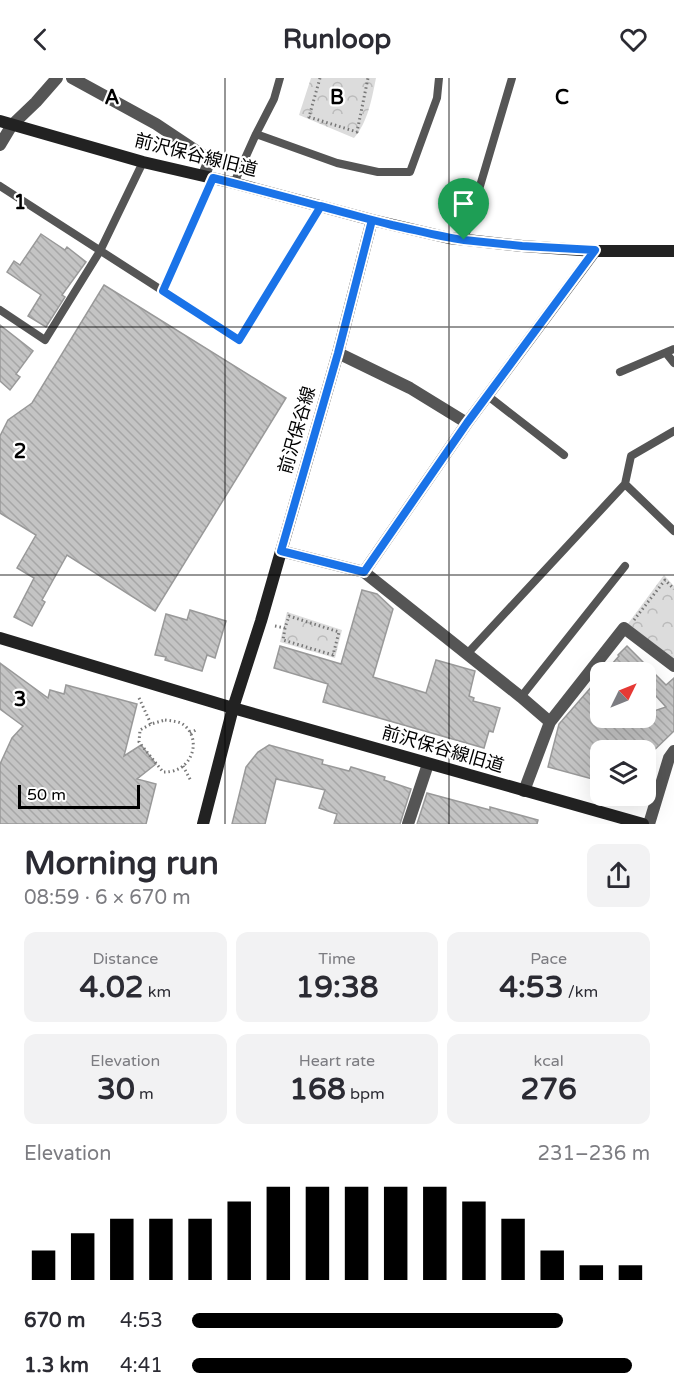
<!DOCTYPE html>
<html lang="en">
<head>
<meta charset="utf-8">
<style>
  body { margin:0; font-family:"Varela Round","Noto Sans JP",sans-serif; background:#f2f2f3; color:#2b2b33; height:100vh; display:flex; flex-direction:column; font-size:22px; white-space:nowrap }
  * { box-sizing:border-box; margin:0 }
  p { font-size:20px; color:#7c7c81 }
  .icon { flex:none; width:33px; height:33px; fill:none; stroke:currentColor; stroke-width:2; stroke-linecap:round; stroke-linejoin:round }
  .map { position:relative; height:746px; overflow:hidden }
  .details { display:flex; flex-direction:column; background:#fff; flex:1 }
  .details>* { flex:none }
  .needle { width:39px; rotate:47deg }
  .buttons { position:absolute; left:590px; top:584px; display:grid; gap:12px }
  .buttons a { display:grid; place-items:center; width:66px; height:66px; border-radius:12px; background:#fff; box-shadow:0 6px 24px #0002; font-size:30px }
  .scale { position:absolute; left:18px; bottom:15px; width:122px; box-sizing:border-box; padding-left:6px; border:3px solid #000; border-top:0; font-size:16px; line-height:21px; white-space:nowrap; color:#000; -webkit-text-stroke:4px #fff; paint-order:stroke }
  .pin { position:absolute; display:grid; place-items:center; width:51px; height:51px; color:#fff; margin:-62px -26px; border-radius:50% 50% 50% 0; rotate:-45deg; box-shadow:0 0 6px #0007 }
  .pin .icon { rotate:45deg }
  .round { display:grid; place-items:center; flex:none; width:63px; height:63px; border-radius:12px; background:#f2f2f3 }
  .summary { display:flex; align-items:center; justify-content:space-between; height:102px; padding:0 24px }
  h1 { font-size:33px; font-weight:700; line-height:45px }
  .stats { display:grid; grid-template-columns:repeat(3,1fr); gap:9px; height:102px; padding:6px 24px }
  .stats div { display:grid; align-content:center; border-radius:12px; background:#f2f2f3; text-align:center }
  .stats b { font-size:30px; font-weight:700 }
  .stats small { font-size:16px; font-weight:400 }
  .stats p { font-size:16px }
  .chart { height:168px; padding:12px 24px }
  .chart p { display:flex; justify-content:space-between }
  .chart svg { width:100%; height:108px; margin-top:6px; stroke:#000; stroke-width:6 }
  ul { padding:0 24px; list-style:none; font-size:20px }
  li { display:grid; grid-template-columns:96px 72px 1fr; align-items:center; height:45px }
  li i { height:15px; border-radius:8px; background:#000 }
  header { display:flex; justify-content:space-between; align-items:center; height:78px; padding:0 24px; background:#fff; font-size:27px; font-weight:700 }
  .map>svg:first-child { display:block }
  .forest { fill:url(#forest-crowns) }
  .building { fill:url(#building-back-hatch); stroke:#999; stroke-width:1.5 }
  .lines { fill:none; stroke-linecap:round; stroke-linejoin:round }
  .path { stroke:#777; stroke-width:3; stroke-dasharray:1.5 3; stroke-linecap:butt }
  .lane { stroke:#555; stroke-width:8 }
  .street { stroke:#555; stroke-width:12 }
  .secondary { stroke:#222; stroke-width:12 }
  .route-casing { stroke:#fff; stroke-width:12 }
  .route { stroke:#1a73e8; stroke-width:8 }
  .grid { fill:none; stroke:#000; stroke-width:1.5; stroke-opacity:0.55 }
  .labels { text-anchor:middle; stroke-width:4.5; stroke-linejoin:round; paint-order:stroke }
  .street-label { font-size:18px; fill:#000; stroke:#fff }
  .grid-label { font-size:20px; text-anchor:middle; font-weight:bold; fill:#000; stroke:#fff; stroke-width:4.5; stroke-linejoin:round; paint-order:stroke }
</style>
</head>
<body>
<header><svg class="icon" aria-label="back" viewBox="0 0 24 24"><path d="M15 5l-7 7 7 7"/></svg>Runloop<svg class="icon" aria-label="heart" viewBox="0 0 24 24"><path d="M12 20l-8-8c-3-5 5-10 8-4 3-6 11-1 8 4z"/></svg></header>
<div class="map">
<svg width="674" height="746" viewBox="0 0 674 746">
  <defs>
    <pattern id="forest-crowns" width="20" height="18" patternUnits="userSpaceOnUse" patternTransform="scale(1.5)"><rect width="20" height="18" fill="#dcdcdc"/><path d="M2 6a3 3 0 1 1 6 0M12 15a3 3 0 1 1 6 0" fill="none" stroke="#bbb"/></pattern>
    <pattern id="building-back-hatch" width="6" height="6" patternUnits="userSpaceOnUse" patternTransform="scale(1.5)"><rect width="6" height="6" fill="#c4c4c4"/><path d="M-1 5l2 2M0 0l6 6M5-1l2 2" fill="none" stroke="#a7a7a7"/></pattern>
  </defs>
  <rect width="100%" height="100%" fill="#fff"/>
  <!-- forest -->
  <path class="forest" d="M311 0H376C372 20 368 44 354 60L299 37Z
    M664 497 674 508V583L627 547Z
    M287 534 342 552 335 580 280 564Z"/>
  <!-- building -->
  <path class="building" d="M41 156 65 172 67 169 86 184 62 217 65 219 46 249 28 238 41 217 7 194 14 183 20 187Z
    M104 207 286 320 155 533 67 477 42 522 45 524 32 548 14 539 34 500 17 490 36 457 0 435V358L8 342 32 325Z
    M0 247 33 273 16 296 20 299 10 312 0 303Z
    M362 512 377 516 393 531 373 599 426 615 436 582 475 593 469 618 474 620 473 623 500 630 493 654 489 653 484 670 323 624 328 606 274 590 280 568 341 586Z
    M190 532 226 543 215 580 207 577 202 593 165 582 166 579 155 577 166 536 187 542Z
    M627 568 666 607 674 600V653L645 681V672H600V703L548 689 559 646 600 599V639H645V636L666 629 645 606V594H605L619 578 618 577Z
    M0 585 48 620 50 612 64 616 66 607 137 626 124 678 141 667 156 686 137 701 156 706 146 746H0V686L12 660 23 648 0 631Z
    M269 667 323 682 322 686 349 693 351 689 385 699 384 702 411 711 400 746H334L337 736 319 730 325 712 276 701 265 746H232L246 689 258 674Z
    M427 715 490 732V729L538 742 537 746H417Z"/>
  <g class="lines">
    <!-- path -->
    <path class="path" d="M320 0 309 39 357 54 368 0
      M634 542 665 502 674 511
      M275 548 285 550 289 538 339 554 333 577 283 562 285 550
      M139 620 151 646
      M165 642C172 643 179 643 184 647 201 661 193 688 173 693 169 694 166 694 163 694L139 664 140 652 151 646Z
      M190 655 198 651
      M183 688 191 703"/>
    <!-- lane -->
    <path class="lane" d="M280 0 274 21 256 56 337 85 378 94H410L437 20 439 0
      M234 105 256 56
      M0 108 239 262 321 128
      M464 162 512 0
      M163 213 213 100
      M0 232 45 262 100 173 143 84
      M666 275 674 285
      M620 294 674 271
      M488 318 564 377
      M625 406 674 453
      M467 576 625 406 631 378 674 353
      M521 619 625 488"/>
    <!-- street -->
    <path class="street" d="M72 0 156 46 210 82 204 97
      M0 67 12 47 36 24 57 0
      M338 275 410 310 467 345
      M281 473 364 494 521 619 550 644
      M364 494 467 345 595 173
      M524 713 550 644 624 550 674 588
      M408 746 428 686
      M649 746 669 680 674 673"/>
    <!-- secondary -->
    <path class="secondary" d="M0 43 143 84 234 105 372 142 449 160 522 168 595 173H674
      M0 560 233 630 643 746
      M203 746 233 630 261 543 338 275 372 142"/>
  </g>
  <g class="lines">
    <!-- route casing -->
    <g class="route-casing">
      <path id="route" d="M464 162C440 159 416 152 392 147 332 132 273 115 213 100L163 213 239 262 321 128 372 142 338 275 281 473 364 494 467 345 595 172 522 168 464 162"/>
    </g>
    <!-- route -->
    <use href="#route" class="route"/>
  </g>
  <!-- grid -->
  <path class="grid" d="M225 0V746M449 0V746M0 249H674M0 497H674"/>
  <g class="labels">
    <!-- street labels -->
    <g class="street-label">
      <text transform="translate(196 77) rotate(14)" y="6">前沢保谷線旧道</text>
      <text transform="translate(297 352) rotate(-74)" y="6">前沢保谷線</text>
      <text transform="translate(443 671) rotate(16)" y="6">前沢保谷線旧道</text>
    </g>
  </g>
  <g class="grid-label">
    <text x="112" y="26">A</text>
    <text x="337" y="26">B</text>
    <text x="562" y="26">C</text>
    <text x="20" y="131">1</text>
    <text x="20" y="380">2</text>
    <text x="20" y="628">3</text>
  </g>
</svg>
<div class="buttons">
<a><svg class="needle" viewBox="-14 -14 28 28"><path d="M0-13l5 13h-10z" fill="#e53935"/><path d="M0 13l5-13h-10z" fill="#7c7c81"/></svg></a>
<a><svg class="icon" aria-label="layers" viewBox="0 0 24 24"><path d="M12 4l9 5-9 5-9-5zM3 14l9 5 9-5"/></svg></a>
</div>
<div class="scale">50 m</div>
<div class="pin" style="left:464px;top:162px;background:#1e9e55"><svg class="icon" aria-label="arrive" viewBox="0 0 24 24"><path d="M6 21V4h12l-3 4 3 4H6"/></svg></div>
</div>
<section class="details">
<div class="summary"><div><h1>Morning run</h1><p>08:59 · 6 × 670 m</p></div><a class="round"><svg class="icon" aria-label="share" viewBox="0 0 24 24"><path d="M12 15V3M7 8l5-5 5 5M5 13v7h14v-7"/></svg></a></div>
<div class="stats">
<div><p>Distance</p><b>4.02<small> km</small></b></div>
<div><p>Time</p><b>19:38</b></div>
<div><p>Pace</p><b>4:53<small> /km</small></b></div>
</div>
<div class="stats">
<div><p>Elevation</p><b>30<small> m</small></b></div>
<div><p>Heart rate</p><b>168<small> bpm</small></b></div>
<div><p>kcal</p><b>276</b></div>
</div>
<div class="chart"><p><span>Elevation</span>231–236 m</p>
<svg viewBox="0 0 160 44" preserveAspectRatio="none"><path d="M5 44V32M15 44V25M25 44V19M35 44V19M45 44V19M55 44V12M65 44V6M75 44V6M85 44V6M95 44V6M105 44V6M115 44V12M125 44V19M135 44V32M145 44V38M155 44V38"/></svg>
</div>
<ul>
<li><b>670 m</b>4:53<i style="width:81%"></i></li>
<li><b>1.3 km</b>4:41<i style="width:96%"></i></li>
</ul>
</section>
</body>
</html>
